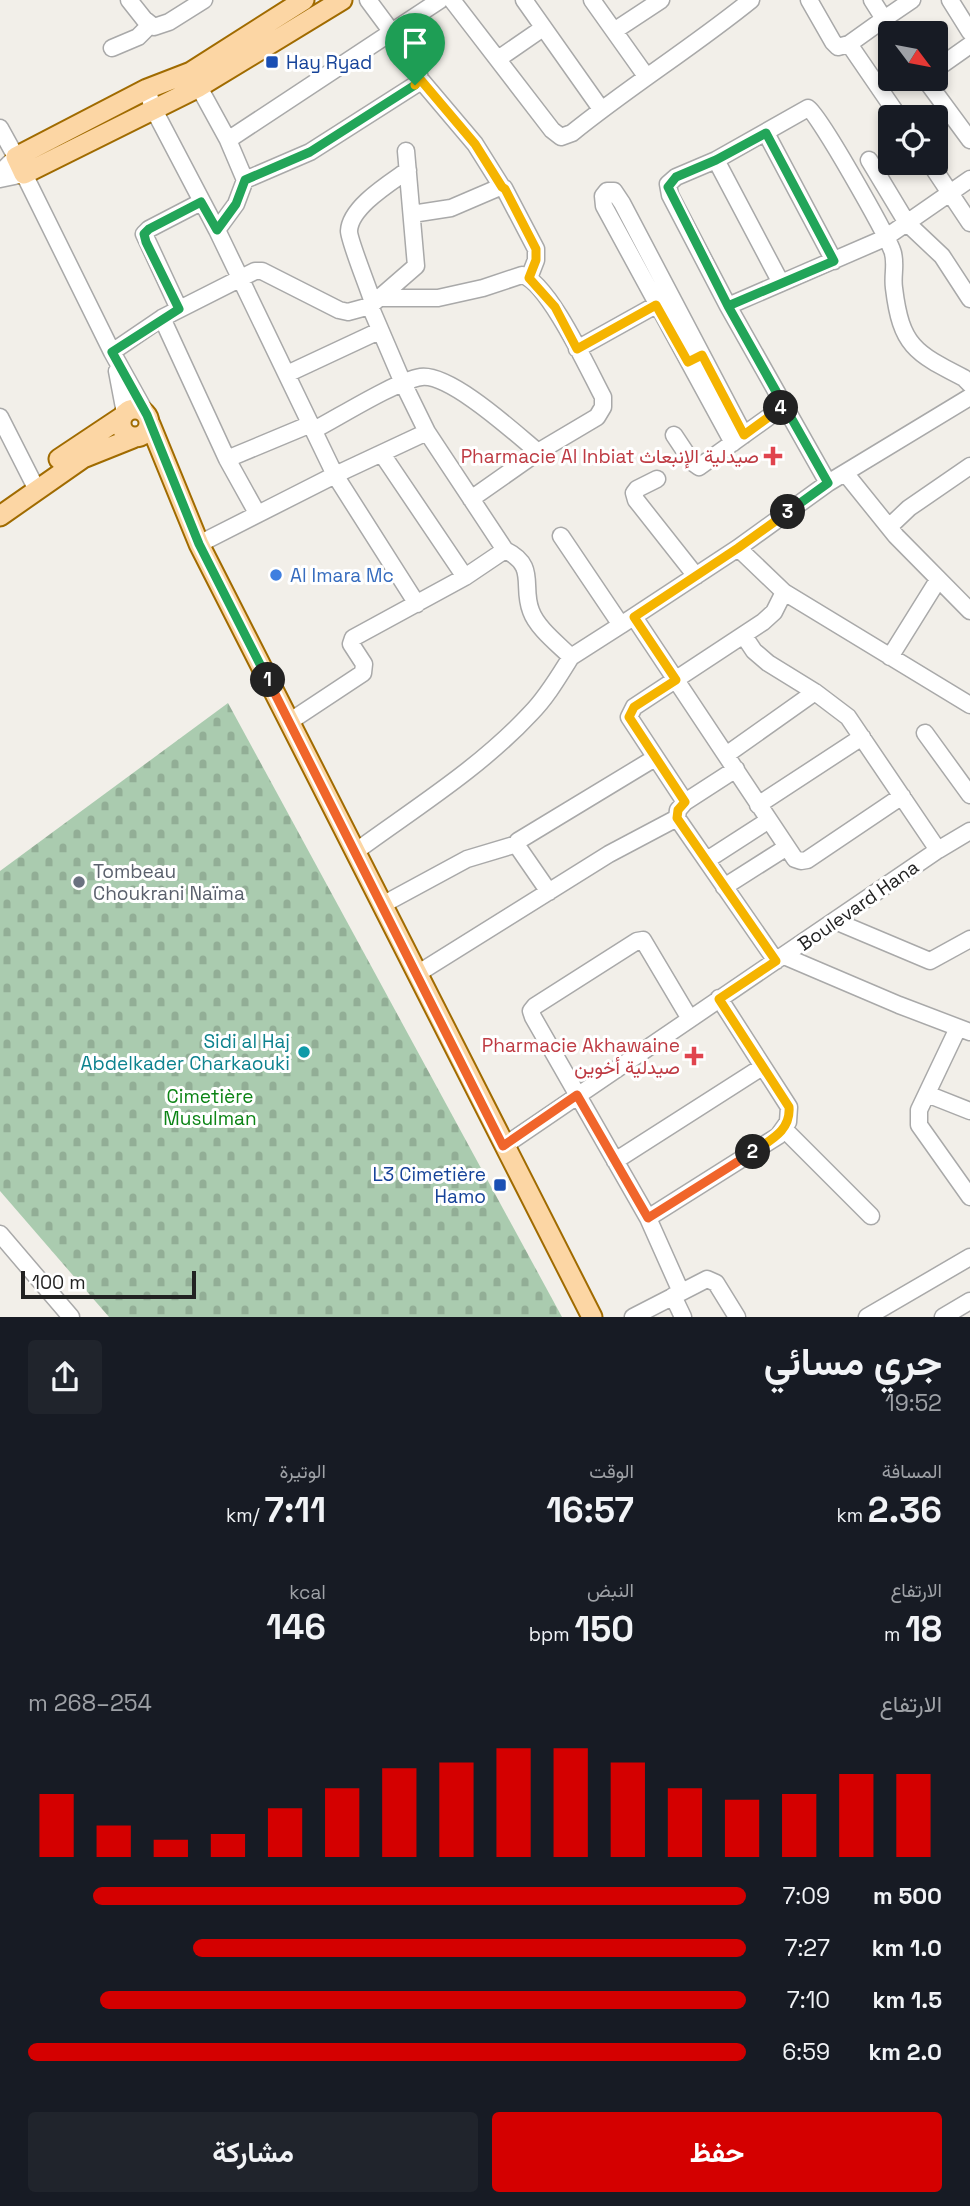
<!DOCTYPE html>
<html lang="ar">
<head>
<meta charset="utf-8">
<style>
  body { margin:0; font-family:"Space Grotesk",Vazirmatn,sans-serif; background:#20242c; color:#f1f3f6; direction:rtl; height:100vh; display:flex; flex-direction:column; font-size:26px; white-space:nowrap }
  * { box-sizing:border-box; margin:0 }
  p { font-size:23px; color:#9ea1a6 }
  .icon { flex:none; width:38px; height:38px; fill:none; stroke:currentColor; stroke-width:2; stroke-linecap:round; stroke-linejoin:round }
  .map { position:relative; height:1317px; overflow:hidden; direction:ltr }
  .sheet { display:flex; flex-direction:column; background:#171b24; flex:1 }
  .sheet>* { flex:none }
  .needle { width:46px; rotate:122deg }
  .tools { position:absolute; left:878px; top:21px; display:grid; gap:14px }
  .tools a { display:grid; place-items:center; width:70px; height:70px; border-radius:7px; background:#171b24; box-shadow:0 4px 10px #0003; font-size:35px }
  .scale { position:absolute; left:21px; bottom:18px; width:175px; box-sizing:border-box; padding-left:7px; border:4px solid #222; border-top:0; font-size:19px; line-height:24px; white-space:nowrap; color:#222; -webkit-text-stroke:5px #fff; paint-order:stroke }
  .pin { position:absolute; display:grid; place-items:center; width:60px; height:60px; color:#fff; margin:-72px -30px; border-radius:50% 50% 50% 0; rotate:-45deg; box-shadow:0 0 7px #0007 }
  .pin .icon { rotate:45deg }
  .km { position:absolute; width:35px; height:35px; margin:-18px; border-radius:50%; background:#222; color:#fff; font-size:19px; line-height:35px; text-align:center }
  .round { display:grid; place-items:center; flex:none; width:74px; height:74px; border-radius:7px; background:#20242c }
  .summary { display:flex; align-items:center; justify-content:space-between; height:119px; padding:0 28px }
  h1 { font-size:38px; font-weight:700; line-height:52px }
  .figures { display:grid; grid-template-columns:repeat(3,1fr); gap:10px; height:119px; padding:7px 28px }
  .figures div { display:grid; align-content:center }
  .figures b { font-size:35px; font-weight:700 }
  .figures small { font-size:19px; font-weight:400 }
  .figures p { font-size:19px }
  .chart { height:196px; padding:14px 28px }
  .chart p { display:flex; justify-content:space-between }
  .chart svg { width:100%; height:126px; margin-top:7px; stroke:#d40000; stroke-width:6 }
  .primary-button { display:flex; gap:14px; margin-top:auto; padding:14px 28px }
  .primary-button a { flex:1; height:80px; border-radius:7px; background:#d40000; color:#fff; font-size:28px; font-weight:700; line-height:80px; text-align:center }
  .primary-button a+a { background:#20242c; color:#f1f3f6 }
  ul { padding:0 28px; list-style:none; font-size:23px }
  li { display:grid; grid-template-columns:112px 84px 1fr; align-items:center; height:52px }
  li i { height:18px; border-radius:9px; background:#d40000 }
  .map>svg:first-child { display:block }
  .cemetery { fill:url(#cemetery-stones) }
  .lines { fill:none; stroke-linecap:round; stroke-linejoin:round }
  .minor-casing { stroke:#a9a9a9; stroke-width:19 }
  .major-casing { stroke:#a06b00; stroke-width:23 }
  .minor { stroke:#fff; stroke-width:16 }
  .major { stroke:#fcd6a4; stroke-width:19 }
  .split-1-casing { stroke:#fff; stroke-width:14 }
  .split-2-casing { stroke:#fff; stroke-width:14 }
  .split-3-casing { stroke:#fff; stroke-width:14 }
  .split-4-casing { stroke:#fff; stroke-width:14 }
  .split-5-casing { stroke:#fff; stroke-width:14 }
  .split-1 { stroke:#22a559; stroke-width:9 }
  .split-2 { stroke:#f0652b; stroke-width:9 }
  .split-3 { stroke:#f5b400; stroke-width:9 }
  .split-4 { stroke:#22a559; stroke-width:9 }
  .split-5 { stroke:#f5b400; stroke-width:9 }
  .transit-dot { fill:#1a4fb4; stroke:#fff; stroke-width:2.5 }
  .health-dot { fill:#e0444e; stroke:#fff; stroke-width:2.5 }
  .shop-dot { fill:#3f7fe0; stroke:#fff; stroke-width:2.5 }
  .worship-dot { fill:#6b7280; stroke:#fff; stroke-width:2.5 }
  .culture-dot { fill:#0f9aa8; stroke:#fff; stroke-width:2.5 }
  .labels { text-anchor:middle; stroke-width:6; stroke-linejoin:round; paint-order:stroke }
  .transit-label { font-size:19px; fill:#164399; stroke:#fff; text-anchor:start }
  .health-label { font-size:19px; fill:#be3a42; stroke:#fff; text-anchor:end }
  .shop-label { font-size:19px; fill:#366cbe; stroke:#fff; text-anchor:start }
  .worship-label { font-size:19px; fill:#5b616d; stroke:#fff; text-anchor:start }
  .street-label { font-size:19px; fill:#222; stroke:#fff }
  .culture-label { font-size:19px; fill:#0d838f; stroke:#fff; text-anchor:end }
  .park-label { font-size:19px; fill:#0c8416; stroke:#fff }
</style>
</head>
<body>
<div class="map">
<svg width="970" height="1317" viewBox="0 0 970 1317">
  <defs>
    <pattern id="cemetery-stones" width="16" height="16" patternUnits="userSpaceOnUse" patternTransform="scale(1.75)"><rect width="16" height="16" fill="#aacbaf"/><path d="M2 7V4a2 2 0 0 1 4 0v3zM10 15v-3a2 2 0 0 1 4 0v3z" fill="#92ae96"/></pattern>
  </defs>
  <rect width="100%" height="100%" fill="#f2efe9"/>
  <!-- cemetery -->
  <path class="cemetery" d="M228 703 562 1317H109L0 1191V871Z"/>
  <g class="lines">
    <!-- minor casing -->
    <g class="minor-casing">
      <path id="minor" d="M129 0 144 19 154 27 169 22 204 0
        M452 0 552 130 561 137 572 133C630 86 693 47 751 0
        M524 0 601 109
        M592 0 646 76
        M809 0 833 42 838 47 849 44 884 19 894 33
        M872 0 884 19 912 0
        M950 0 970 32
        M614 31 661 0
        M849 44 899 117
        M112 48 138 37 150 25
        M498 59 543 28
        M936 69 970 45
        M194 78 228 140 245 180 236 204 217 230
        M420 79 475 144 502 187
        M925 79 970 140
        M147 89 153 108 217 230 335 475 417 604
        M0 128 16 157 0 173
        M766 133 834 261
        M228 140 440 0
        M406 151 416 266 370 306 403 383 427 432
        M716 160 781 283
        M869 160 907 223 942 256 970 299
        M930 163 970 223
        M0 179 24 174 112 352 147 415
        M245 180 310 152 415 85 420 79 417 66 368 0
        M412 214 451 208 500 187 504 188 536 249V260L529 278
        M379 298H438L483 288 522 275C549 283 589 371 603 397V407L597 417 538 452
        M373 303C369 289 349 241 349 231 350 207 390 183 408 170
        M728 306 885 238 970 179
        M179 309 144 234 149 229 201 202
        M162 318 227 459 257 513
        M577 349 656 305
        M112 352 162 318 255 271H262L339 310 348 312 370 306
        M117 371 125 413
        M287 374 379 331
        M0 417 37 490
        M314 430C339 417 396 381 421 377 450 373 515 433 538 452L471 499
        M674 435 692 462 699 467 784 406
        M733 443 604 206 603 196 607 191H614L622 203 744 435
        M382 454 465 577
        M227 459 311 424
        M846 474 896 536 970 611
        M657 479 637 489 634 493 636 500 696 576
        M828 483 728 306 670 195 668 184 676 177 716 160 808 108C819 114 885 232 892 250 897 262 892 275 894 288 901 346 915 353 964 378L970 384
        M889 527 909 508 970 466
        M561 536 621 625 738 548 828 483 970 397
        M199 544 335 475 427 432 505 550 465 577 353 638 351 644 364 664 363 673 289 722
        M738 548 784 592 970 705
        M505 550C538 566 521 586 531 611 537 628 558 644 571 657L621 625
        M634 617 795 859 801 861 807 860 902 796
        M744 636 754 651 768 663 815 692 848 717 938 850
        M890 657 938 580
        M925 733 970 795
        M726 755 815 692
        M685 802 736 769
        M758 805 862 737
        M355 852C415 808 480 768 531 713 547 697 559 676 571 657
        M707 860 769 820
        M724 887 787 847
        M549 892 520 850 517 844 518 841 655 758
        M382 905 467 859 517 844
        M835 921 930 961 970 939
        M784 956 899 1005 970 1032
        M776 961 677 818 678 810 685 802 629 717 634 707 763 622 774 612 784 592
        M417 974 609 854 677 818
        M958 1028 919 1110V1125L970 1197
        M927 1094 970 1111
        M784 1129 871 1216
        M504 1146 938 850 970 831
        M615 1161 762 1067
        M648 1218 778 1136 788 1122 789 1107 719 998
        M0 1234 71 1317
        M681 1292 648 1218 533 1017 531 1011 535 1006 637 941 643 940 690 1019
        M673 1296 683 1317
        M633 1317 707 1279 716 1283 737 1317
        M867 1317 970 1257
        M943 1317 970 1301"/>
    </g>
    <!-- major casing -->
    <g class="major-casing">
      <path id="major" d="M304 0 191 72 147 89 16 157 24 174 199 87 342 0
        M121 423a14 14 0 1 1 28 0a14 14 0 1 1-28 0Z
        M150 424 199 544 592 1317
        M59 459 122 417
        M0 516 83 458 133 438"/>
    </g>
    <!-- minor -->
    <use href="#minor" class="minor"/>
    <!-- major -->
    <use href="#major" class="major"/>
  </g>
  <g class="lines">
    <!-- split-1 casing -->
    <g class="split-1-casing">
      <path id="split-1" d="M268 680 199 544 147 415 112 352 179 309 146 242 144 234 149 229 201 202 217 230 236 204 245 180 310 152 415 85"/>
    </g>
    <!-- split-2 casing -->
    <g class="split-2-casing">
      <path id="split-2" d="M268 680 503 1146 577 1095 648 1218 753 1152"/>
    </g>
    <!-- split-3 casing -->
    <g class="split-3-casing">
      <path id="split-3" d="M753 1152C770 1140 791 1131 789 1107L719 999 776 961 677 818 678 810 685 802 629 717 634 707 676 680 634 617 738 548 788 512"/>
    </g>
    <!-- split-4 casing -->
    <g class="split-4-casing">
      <path id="split-4" d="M781 408 784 406 728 306 668 187 676 177 716 160 766 133 834 261 728 306 828 483 788 512"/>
    </g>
    <!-- split-5 casing -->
    <g class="split-5-casing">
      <path id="split-5" d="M415 85 420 79 475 144 502 187 505 189 536 249V260L529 278 555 307 577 349 656 305 688 362 702 355 744 435 781 408"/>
    </g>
    <!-- split-1 -->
    <use href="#split-1" class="split-1"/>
    <!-- split-2 -->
    <use href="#split-2" class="split-2"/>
    <!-- split-3 -->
    <use href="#split-3" class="split-3"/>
    <!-- split-4 -->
    <use href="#split-4" class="split-4"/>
    <!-- split-5 -->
    <use href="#split-5" class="split-5"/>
  </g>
  <!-- markers -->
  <g class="transit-dot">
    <rect x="265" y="55" width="14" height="14" rx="3.5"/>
    <rect x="493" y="1178" width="14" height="14" rx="3.5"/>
  </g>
  <g class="health-dot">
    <path d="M769.5 445.5h7v7h7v7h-7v7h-7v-7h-7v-7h7z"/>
    <path d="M690.5 1045.5h7v7h7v7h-7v7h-7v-7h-7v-7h7z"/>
  </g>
  <circle class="shop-dot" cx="276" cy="575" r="7"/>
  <circle class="worship-dot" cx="79" cy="882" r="7"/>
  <circle class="culture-dot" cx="304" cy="1052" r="7"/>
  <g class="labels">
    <!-- transit labels -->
    <g class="transit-label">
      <text x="286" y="69">Hay Ryad</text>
      <text x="486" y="1181" text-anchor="end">L3 Cimetière<tspan x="486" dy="22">Hamo</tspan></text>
    </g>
    <!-- health labels -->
    <g class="health-label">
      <text x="759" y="463">Pharmacie Al Inbiat صيدلية الإنبعاث</text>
      <text x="680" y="1052">Pharmacie Akhawaine<tspan x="680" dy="22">صيدلية أخوين</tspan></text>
    </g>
    <!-- shop labels -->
    <g class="shop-label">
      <text x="290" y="582">Al Imara Mc</text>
    </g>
    <!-- worship labels -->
    <g class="worship-label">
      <text x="93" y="878">Tombeau<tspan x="93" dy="22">Choukrani Naïma</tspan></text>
    </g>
    <!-- street labels -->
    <g class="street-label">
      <text transform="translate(858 905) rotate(-35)" y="7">Boulevard Hana</text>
    </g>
    <!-- culture labels -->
    <g class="culture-label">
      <text x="290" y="1048">Sidi al Haj<tspan x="290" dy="22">Abdelkader Charkaouki</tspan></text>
    </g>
    <!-- park labels -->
    <g class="park-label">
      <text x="210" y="1103">Cimetière<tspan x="210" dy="22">Musulman</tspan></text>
    </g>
  </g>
</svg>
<div class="tools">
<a><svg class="needle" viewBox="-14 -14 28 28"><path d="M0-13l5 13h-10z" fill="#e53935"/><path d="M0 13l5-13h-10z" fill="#9ea1a6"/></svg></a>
<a><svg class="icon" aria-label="locate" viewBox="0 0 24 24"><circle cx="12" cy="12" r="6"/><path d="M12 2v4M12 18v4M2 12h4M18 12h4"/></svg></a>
</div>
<div class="scale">100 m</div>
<div class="pin" style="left:415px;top:85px;background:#1e9e55"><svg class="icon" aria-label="arrive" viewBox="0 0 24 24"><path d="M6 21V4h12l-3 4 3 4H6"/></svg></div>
<b class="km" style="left:268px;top:680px">1</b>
<b class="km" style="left:753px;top:1152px">2</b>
<b class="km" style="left:788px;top:512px">3</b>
<b class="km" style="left:781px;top:408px">4</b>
</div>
<section class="sheet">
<div class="summary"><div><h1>جري مسائي</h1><p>19:52</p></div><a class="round"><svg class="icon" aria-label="share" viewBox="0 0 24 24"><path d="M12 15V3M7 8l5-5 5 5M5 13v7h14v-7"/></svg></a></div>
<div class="figures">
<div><p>المسافة</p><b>2.36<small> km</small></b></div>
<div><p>الوقت</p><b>16:57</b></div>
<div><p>الوتيرة</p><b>7:11<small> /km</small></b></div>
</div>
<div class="figures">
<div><p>الارتفاع</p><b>18<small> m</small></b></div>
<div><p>النبض</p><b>150<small> bpm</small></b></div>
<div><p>kcal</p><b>146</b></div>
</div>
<div class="chart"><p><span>الارتفاع</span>254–268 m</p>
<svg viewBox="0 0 160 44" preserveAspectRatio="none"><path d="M5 44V22M15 44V33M25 44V38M35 44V36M45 44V27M55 44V20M65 44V13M75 44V11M85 44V6M95 44V6M105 44V11M115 44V20M125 44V24M135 44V22M145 44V15M155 44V15"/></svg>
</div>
<ul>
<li><b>500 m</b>7:09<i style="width:91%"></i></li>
<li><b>1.0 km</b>7:27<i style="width:77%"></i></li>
<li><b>1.5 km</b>7:10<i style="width:90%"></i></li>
<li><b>2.0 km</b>6:59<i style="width:100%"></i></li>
</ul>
<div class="primary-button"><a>حفظ</a><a>مشاركة</a></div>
</section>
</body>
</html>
